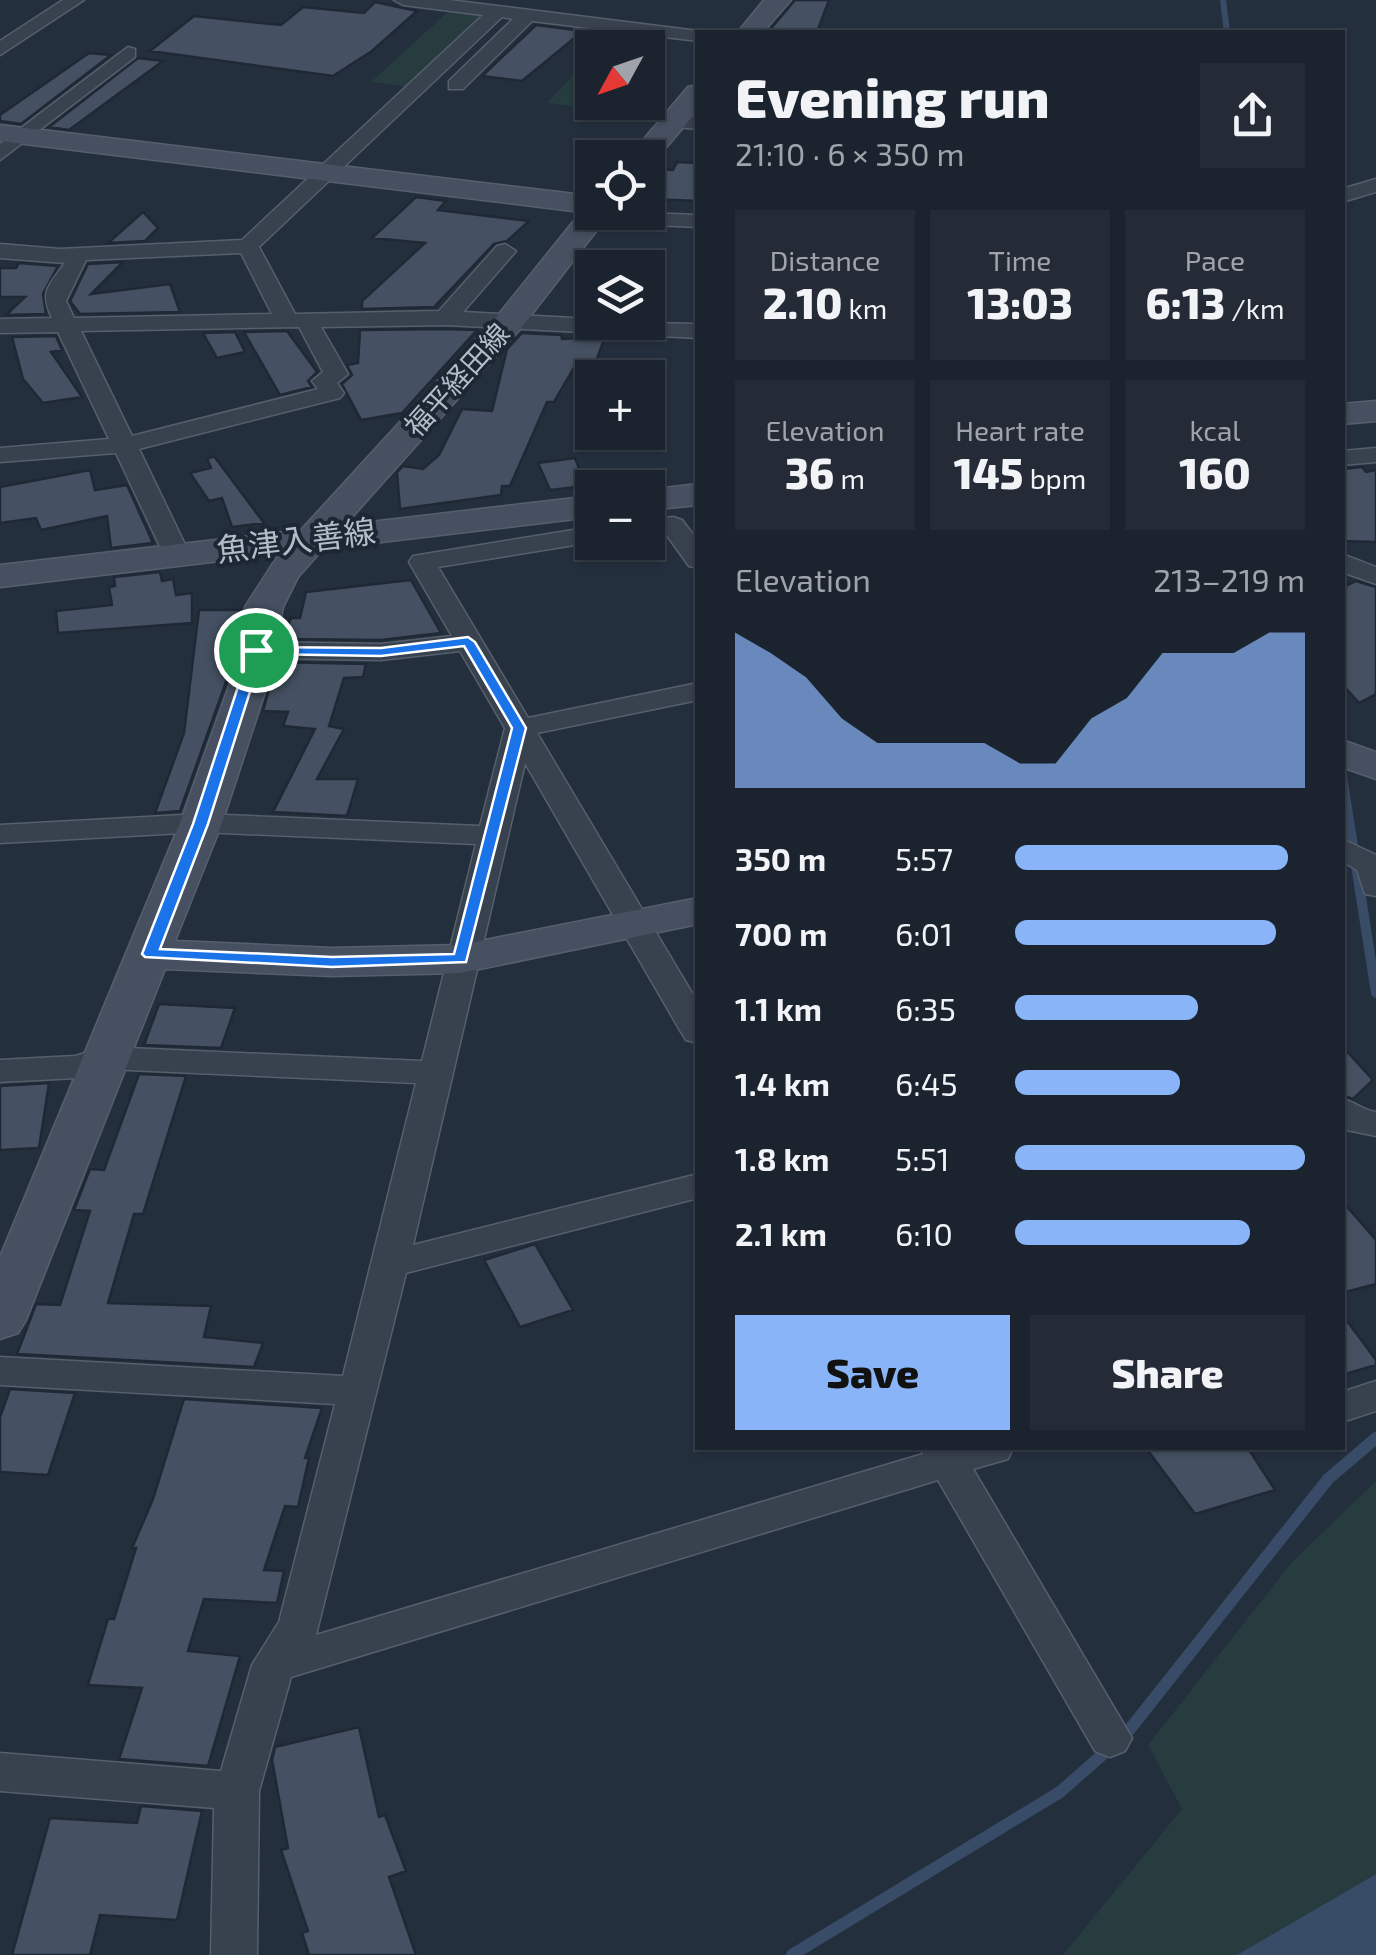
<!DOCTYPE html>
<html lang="en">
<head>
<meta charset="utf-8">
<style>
  body { margin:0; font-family:"Exo 2","Noto Sans JP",sans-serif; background:#242b36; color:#f1f3f6; height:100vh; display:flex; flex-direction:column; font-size:38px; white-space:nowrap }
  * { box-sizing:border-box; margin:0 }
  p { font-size:32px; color:#a0a4aa }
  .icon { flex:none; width:55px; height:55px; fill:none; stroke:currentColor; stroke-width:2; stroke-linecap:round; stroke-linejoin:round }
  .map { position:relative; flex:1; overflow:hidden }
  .sheet { position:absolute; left:695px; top:30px; width:650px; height:1420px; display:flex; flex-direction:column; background:#1b232e; border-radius:0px; box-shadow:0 2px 8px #0004,0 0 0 2px #39404a }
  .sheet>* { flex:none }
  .needle { width:65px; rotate:230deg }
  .controls { position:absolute; left:575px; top:30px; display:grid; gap:20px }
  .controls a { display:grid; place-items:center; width:90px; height:90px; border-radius:0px; background:#1b232e; box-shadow:0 2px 8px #0004,0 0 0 2px #39404a; font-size:50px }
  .pin { position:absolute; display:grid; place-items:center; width:85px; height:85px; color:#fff; margin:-42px; border:5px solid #fff; border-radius:50%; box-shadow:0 2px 10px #0007 }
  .round { display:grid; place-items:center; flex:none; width:105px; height:105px; border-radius:0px; background:#242b36 }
  .overview { display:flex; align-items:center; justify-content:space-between; height:170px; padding:0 40px }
  h1 { font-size:55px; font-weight:800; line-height:75px }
  .figures { display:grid; grid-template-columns:repeat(3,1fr); gap:15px; height:170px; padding:10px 40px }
  .figures div { display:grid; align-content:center; border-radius:0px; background:#242b36; text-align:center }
  .figures b { font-size:42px; font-weight:800 }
  .figures small { font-size:28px; font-weight:400 }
  .figures p { font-size:28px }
  .chart { height:280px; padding:20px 40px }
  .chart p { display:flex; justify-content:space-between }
  .chart svg { width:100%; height:180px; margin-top:10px; fill:#8ab4f8; opacity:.7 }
  .cta { display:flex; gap:20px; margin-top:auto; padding:20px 40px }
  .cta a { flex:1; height:115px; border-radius:0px; background:#8ab4f8; color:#111; font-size:40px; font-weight:800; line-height:115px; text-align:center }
  .cta a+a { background:#242b36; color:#f1f3f6 }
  ul { padding:0 40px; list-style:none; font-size:32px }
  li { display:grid; grid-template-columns:160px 120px 1fr; align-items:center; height:75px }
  li i { height:25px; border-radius:12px; background:#8ab4f8 }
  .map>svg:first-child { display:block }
  .green { fill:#263c3f }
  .water { fill:#394c67 }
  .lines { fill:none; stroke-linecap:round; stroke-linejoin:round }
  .stream-far2 { stroke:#394c67; stroke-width:6 }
  .stream-far1 { stroke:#394c67; stroke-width:10 }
  .stream { stroke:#394c67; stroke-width:12 }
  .building { fill:#455162; stroke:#1f2835; stroke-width:2.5 }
  .street-casing { stroke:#565f6c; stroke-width:3 }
  .secondary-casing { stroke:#565f6c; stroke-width:3 }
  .street { fill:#38414e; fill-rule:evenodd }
  .secondary { fill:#465061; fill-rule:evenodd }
  .route { fill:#1a73e8; stroke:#fff; stroke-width:2.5; fill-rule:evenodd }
  .labels { text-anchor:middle; stroke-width:8; stroke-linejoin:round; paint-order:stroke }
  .far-street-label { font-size:28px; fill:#b4bcc9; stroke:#1d2633 }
  .street-label { font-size:32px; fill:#b4bcc9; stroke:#1d2633 }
</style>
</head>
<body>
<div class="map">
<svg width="1376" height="1955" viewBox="0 0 1376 1955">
  <rect width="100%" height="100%" fill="#242f3e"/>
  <!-- green -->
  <path class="green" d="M451 9 491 14 412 87 371 82Z
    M592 55V102L587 108 547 103Z
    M1376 1481V1874L1237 1955H1063L1182 1809 1148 1745 1292 1562Z"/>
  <!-- water -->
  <path class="water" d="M1376 1874V1955H1237Z"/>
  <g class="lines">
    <!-- stream-far2 -->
    <path class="stream-far2" d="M1223 0 1227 32"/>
    <!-- stream-far1 -->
    <path class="stream-far1" d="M1342 776 1376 993"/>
    <!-- stream -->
    <path class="stream" d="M792 1955 1060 1792 1126 1734 1328 1479 1376 1438"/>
  </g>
  <!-- building -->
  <path class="building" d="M795 0H829L817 32H768Z
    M375 2 417 11 372 51 333 76 150 51 194 16 281 25 303 7 364 13Z
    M536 25 583 31 522 81 482 76Z
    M89 53 111 55 21 124 0 121V115Z
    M138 58 163 61 69 130 49 127Z
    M677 162 698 163V201L648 199V185L656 169 673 170Z
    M416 197 446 201 438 210 529 221 507 241 494 244 434 307 362 309V301L425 243 372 238Z
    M143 212 158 228 145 241 108 243Z
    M123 262 91 294 170 284 180 312 80 314 70 301 88 264Z
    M19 263 58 266 43 294 46 314 6 315 25 297H0V268H16Z
    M445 329 477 330 402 413 361 420 342 384 352 375 347 365 358 363 360 330Z
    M287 331 317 372 308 381 312 387 280 395 244 332Z
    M235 332 245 352 217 358 203 333Z
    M522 333 561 335 562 339 605 337 594 367 575 366 554 402H547L510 486H502L501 495 400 509 397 472 403 466 423 469 439 455 462 409 492 411 507 349Z
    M56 336 62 350 51 352 82 397 43 403 23 379 12 337Z
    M214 456 264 523 232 527 222 498 209 501 190 473 211 468 207 459Z
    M575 458 586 486 550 490 538 463Z
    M1362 467 1366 472 1376 470V542L1342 541V469Z
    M90 470 95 490 127 485 153 543 111 548 107 516 41 530 36 518 0 523V487Z
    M160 572 162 581 173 579 176 595 192 593V623L58 633 56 611 112 605 109 587 115 586 114 577Z
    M411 580 441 633 381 640 282 639 291 618H300L306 592Z
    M1356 581 1376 587V694L1359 703 1342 684V588Z
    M199 610H241L226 682 180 811 155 813 184 733Z
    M276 662 366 664 363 677 344 678 329 726 344 729 317 779H358L347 816 273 812 315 729 283 726 288 712 263 711Z
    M159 1004 235 1008 221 1048 144 1045Z
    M1342 1046 1373 1080 1353 1099 1342 1095Z
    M139 1074 186 1076 143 1214H134L108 1303 211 1306 204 1337 263 1343 254 1367 17 1354 36 1304 60 1305 90 1211 74 1210 90 1169 104 1170Z
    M49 1083 39 1148 0 1150V1086Z
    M1342 1201 1376 1240V1284L1342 1293Z
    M535 1244 573 1310 520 1327 484 1260Z
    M1342 1314 1376 1360V1365L1342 1375Z
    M10 1389 75 1393 48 1475 0 1472V1417Z
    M184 1399 322 1408 305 1458H309L298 1507 285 1506 264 1570 284 1571 277 1603 204 1599 188 1651 240 1656 208 1766 119 1759 142 1688 88 1685 108 1619H114L136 1548H132L153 1499Z
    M1146 1448H1248L1275 1490 1195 1514Z
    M359 1727 379 1817 385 1815 406 1871 389 1877 416 1955H309L302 1933 308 1931 281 1850 288 1848 272 1760 275 1747Z
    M141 1806 202 1811 177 1920 100 1915 90 1955H12L50 1818 137 1823Z"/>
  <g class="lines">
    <!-- street casing -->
    <g class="street-casing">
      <path id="street" d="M63 0H84L0 55V41Z
        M394 0H449L706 32H698V41L532 21 463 89H449V81L513 19 502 17 259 247 295 314 439 311 497 246 505 244 516 251 463 312 592 319V322L698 324V338L445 325 321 327 348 374 337 383 344 393 340 398 139 449 190 555 177 563 164 555 116 453 0 462V448L109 439 58 332 0 333V319L52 318C39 291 49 285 65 263L0 258V244L60 249 242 240 483 15 403 5ZM241 253 272 314 74 318 66 301 86 260ZM299 327 323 372 312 381 318 389 132 436 81 331Z
        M128 47 135 49V57L0 160V144Z
        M673 116 698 117V129L666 126 663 122Z
        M1376 179V192L1342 202V189Z
        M592 211 698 215V227L586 222 583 217Z
        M1376 448V462L1342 465V451Z
        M673 517 682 520 698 541V568L689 566 666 534 648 536V520Z
        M592 527 593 542 438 567 528 718 698 683V700L537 733 698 1003V1043L686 1040 681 1032 525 763 413 1245 698 1174V1198L406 1273 316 1635 923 1454 921 1448H1013L1008 1459 973 1469 1132 1738 1125 1751 1110 1757 1095 1751 938 1480 291 1677 259 1791 257 1955H211L214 1808 0 1791V1753L221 1771 252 1665 279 1622 335 1404 0 1385V1357L343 1376 416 1083 107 1069 76 1078 0 1082V1060L75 1056 106 1047 422 1061 476 844 201 832 0 843V825L201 814 480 826 505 728 460 651 381 660 255 658 241 650 255 642 381 644 452 636 409 562 413 556Z
        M1342 554 1376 567V584L1342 572Z
        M1342 839 1376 855V896L1365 894 1357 870 1342 861Z
        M1342 1099C1356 1102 1362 1110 1376 1112V1136L1342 1129Z
        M1376 1381V1411L1342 1422V1392Z"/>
    </g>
    <!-- secondary casing -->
    <g class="secondary-casing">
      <path id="secondary" d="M764 0H791L763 32H738Z
        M698 85V110L652 164 648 165V158H628L688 87Z
        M0 125 592 196V212H611L521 328 345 525 592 496V517L323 549 298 577 283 607 268 683 222 823 175 941 332 948 460 945 698 898V924L460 973 332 976 165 969 26 1320 18 1333 0 1339V1257L180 823 230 683 245 607 279 554 0 587V565L301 530 499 314 581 212 0 141Z
        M1376 401V421L1342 424V404Z
        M698 484V505L648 510V490Z
        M1342 740 1376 752V779L1342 767Z"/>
    </g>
    <!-- street -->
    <use href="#street" class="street"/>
    <!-- secondary -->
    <use href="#secondary" class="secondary"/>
  </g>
  <!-- route -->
  <path class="route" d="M468 637 475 642 526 728 466 962 332 967 145 957 142 954 193 824 251 647 381 648ZM464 646 512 728 454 954 332 957 160 949 208 824 262 654 381 656Z"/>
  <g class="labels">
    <!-- far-street labels -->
    <g class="far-street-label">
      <text transform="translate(457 380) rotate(-48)" y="10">福平経田線</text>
    </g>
    <!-- street labels -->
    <g class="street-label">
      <text transform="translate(296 541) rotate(-7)" y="11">魚津入善線</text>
    </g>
  </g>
</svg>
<div class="controls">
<a><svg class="needle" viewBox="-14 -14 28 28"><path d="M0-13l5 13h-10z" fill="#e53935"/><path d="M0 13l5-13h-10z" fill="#a0a4aa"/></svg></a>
<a><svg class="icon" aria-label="locate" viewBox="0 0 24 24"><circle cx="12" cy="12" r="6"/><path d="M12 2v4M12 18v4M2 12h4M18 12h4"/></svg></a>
<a><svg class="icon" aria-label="layers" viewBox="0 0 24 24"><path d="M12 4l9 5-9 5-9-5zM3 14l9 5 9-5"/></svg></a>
<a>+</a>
<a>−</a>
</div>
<div class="pin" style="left:256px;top:650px;background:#1e9e55"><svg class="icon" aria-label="arrive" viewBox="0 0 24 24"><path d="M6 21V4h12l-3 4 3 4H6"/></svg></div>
<section class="sheet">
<div class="overview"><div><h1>Evening run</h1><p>21:10 · 6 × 350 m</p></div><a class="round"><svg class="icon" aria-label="share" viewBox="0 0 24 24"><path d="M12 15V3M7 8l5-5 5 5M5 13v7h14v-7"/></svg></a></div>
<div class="figures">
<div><p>Distance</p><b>2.10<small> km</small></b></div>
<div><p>Time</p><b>13:03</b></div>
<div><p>Pace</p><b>6:13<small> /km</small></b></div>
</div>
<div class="figures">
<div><p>Elevation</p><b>36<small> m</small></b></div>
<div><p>Heart rate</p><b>145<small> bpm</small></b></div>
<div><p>kcal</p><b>160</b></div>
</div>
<div class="chart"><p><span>Elevation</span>213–219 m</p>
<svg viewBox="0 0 160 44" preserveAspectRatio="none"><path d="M0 44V6L10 11L20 17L30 27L40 33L50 33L60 33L70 33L80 38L90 38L100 27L110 22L120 11L130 11L140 11L150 6L160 6V44z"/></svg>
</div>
<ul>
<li><b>350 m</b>5:57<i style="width:94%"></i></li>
<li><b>700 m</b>6:01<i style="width:90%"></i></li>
<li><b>1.1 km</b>6:35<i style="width:63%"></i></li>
<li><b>1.4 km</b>6:45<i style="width:57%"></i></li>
<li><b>1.8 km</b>5:51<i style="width:100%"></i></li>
<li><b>2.1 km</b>6:10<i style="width:81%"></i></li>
</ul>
<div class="cta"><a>Save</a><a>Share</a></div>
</section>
</div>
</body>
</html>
